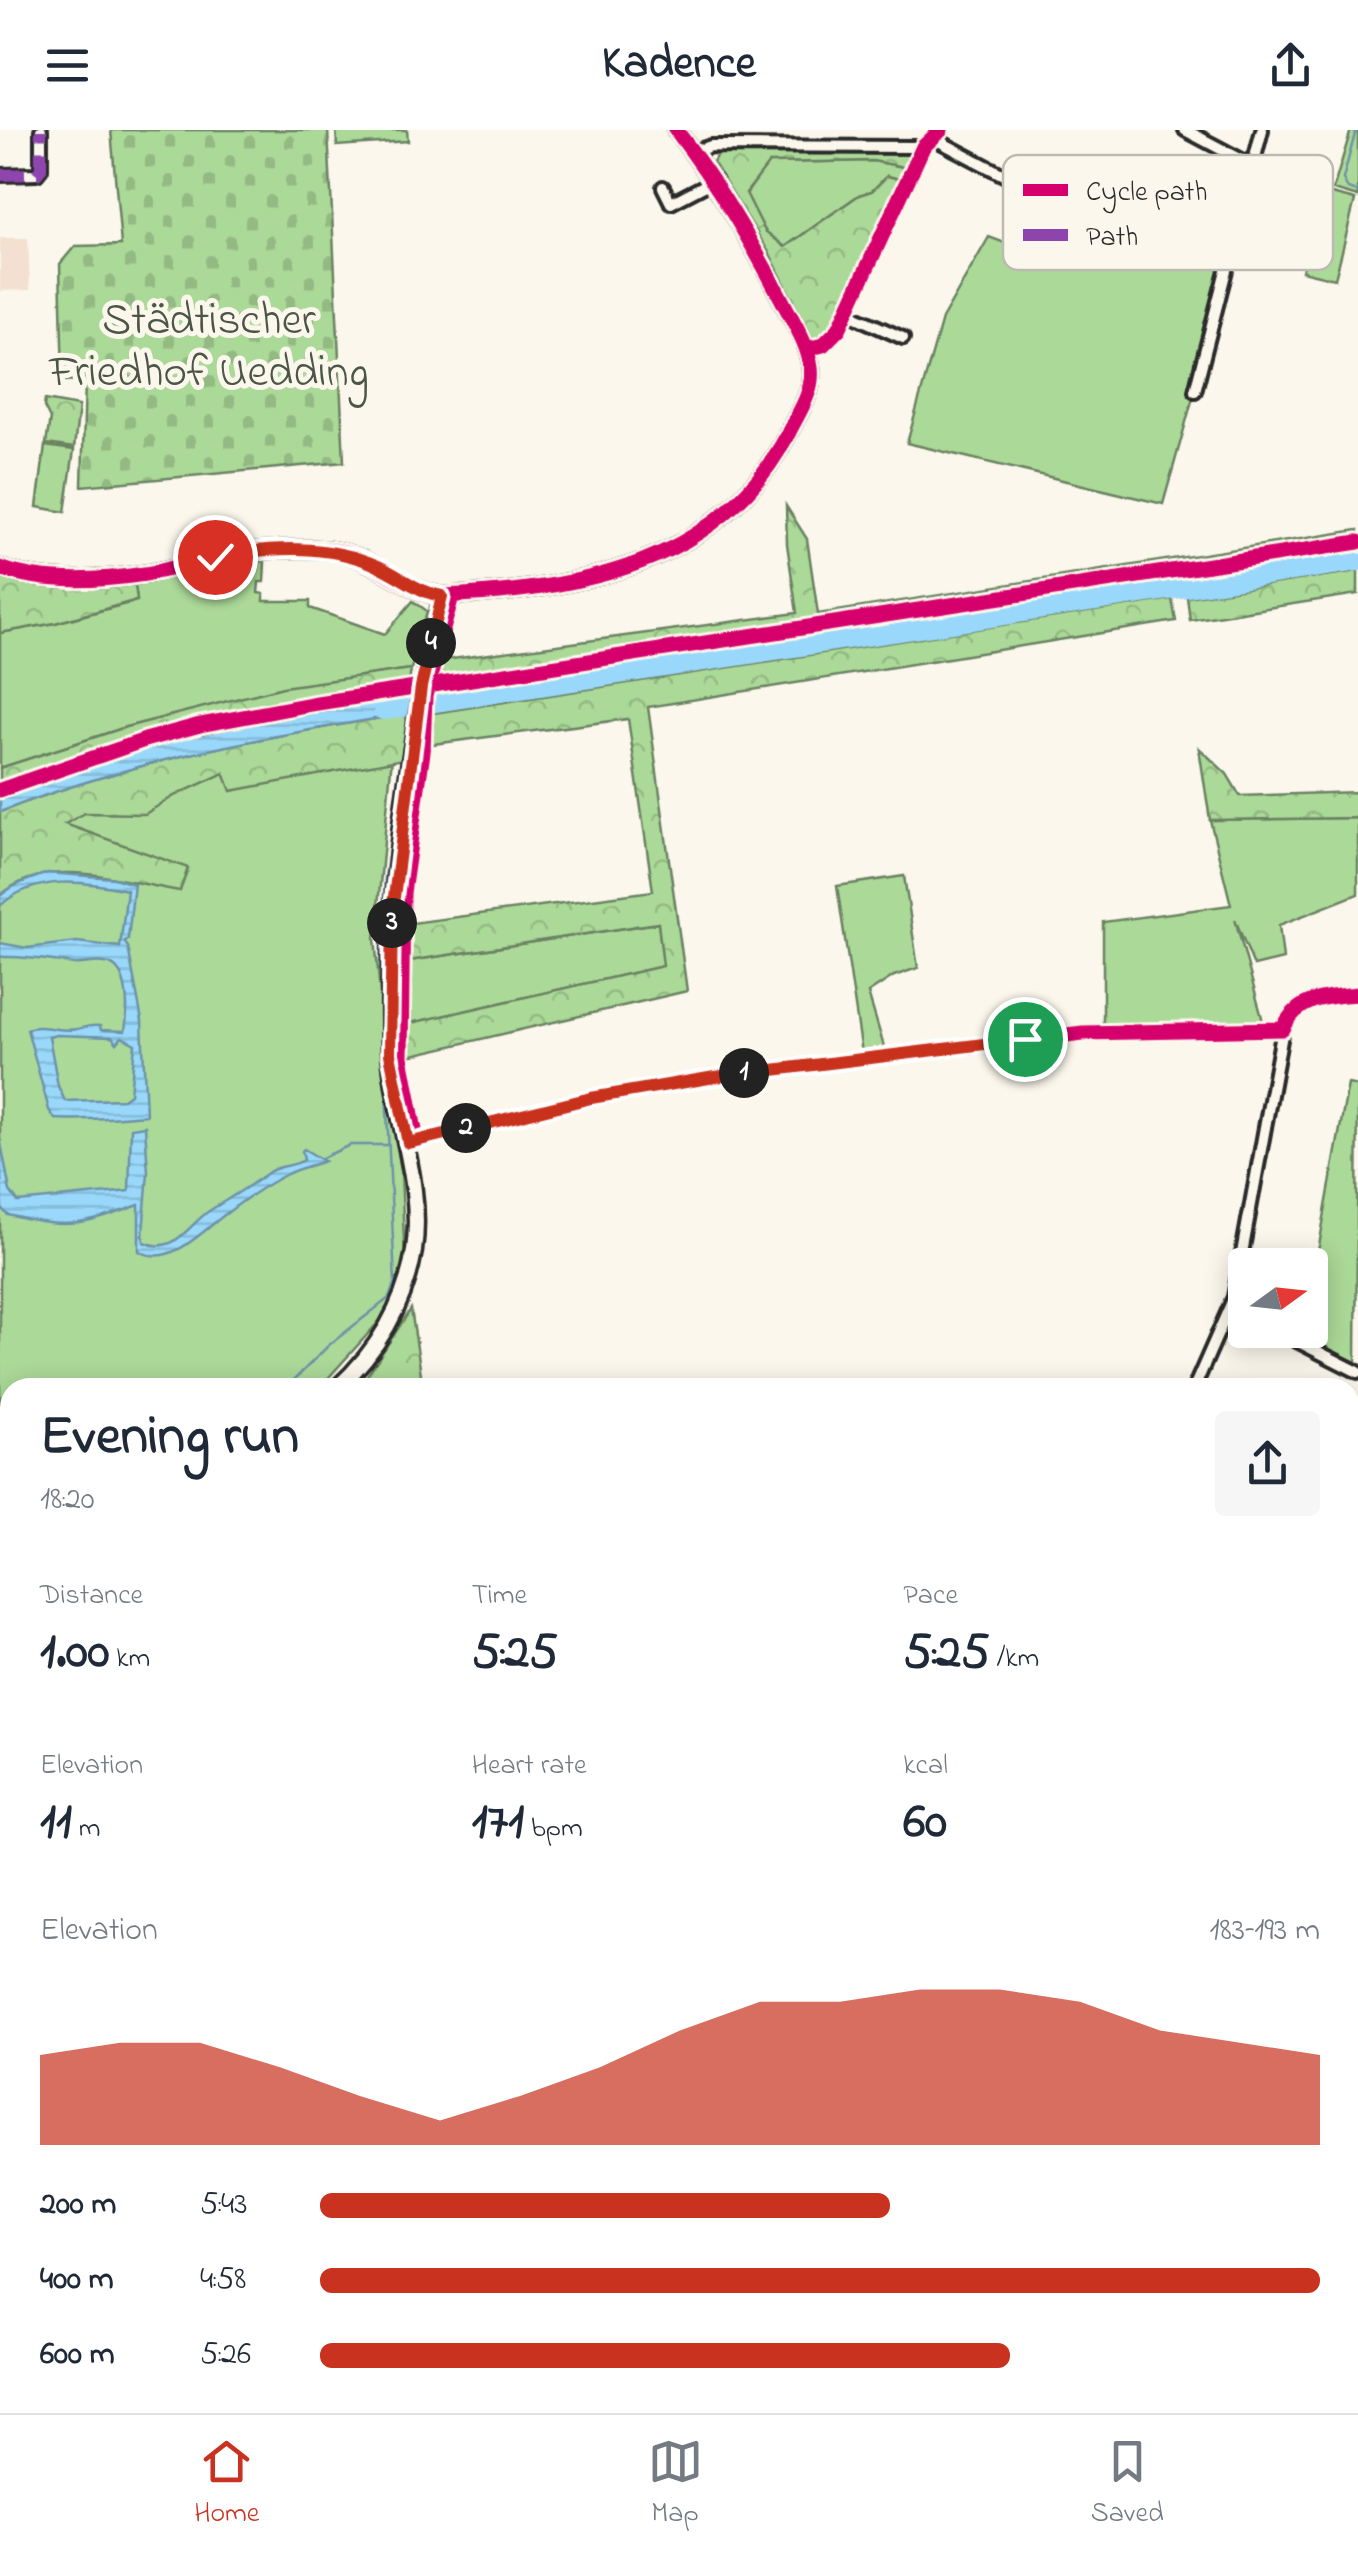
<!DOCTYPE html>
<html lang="en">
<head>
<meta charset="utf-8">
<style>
  body { margin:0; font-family:"Indie Flower",sans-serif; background:#f6f6f7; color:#1f2937; height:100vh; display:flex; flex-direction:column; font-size:38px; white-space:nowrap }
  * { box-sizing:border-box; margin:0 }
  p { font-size:32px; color:#747a83 }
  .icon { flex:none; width:55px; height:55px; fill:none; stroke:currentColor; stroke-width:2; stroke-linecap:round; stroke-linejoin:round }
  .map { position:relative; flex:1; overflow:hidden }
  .sheet { position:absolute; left:0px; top:1248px; width:1360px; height:1038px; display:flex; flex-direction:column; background:#fff; border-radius:30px 30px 0 0; box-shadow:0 5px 25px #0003 }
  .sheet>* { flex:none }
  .needle { width:65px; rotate:75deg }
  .controls { position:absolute; left:1228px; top:1118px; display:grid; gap:20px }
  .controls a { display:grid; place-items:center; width:100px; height:100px; border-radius:10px; background:#fff; box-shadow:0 5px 25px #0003; font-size:50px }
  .pin { position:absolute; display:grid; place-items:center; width:85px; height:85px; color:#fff; margin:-42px; border:5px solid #fff; border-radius:50%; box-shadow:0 2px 10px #0007 }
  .km { position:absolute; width:50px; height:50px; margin:-25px; border-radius:50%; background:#222; color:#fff; font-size:28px; line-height:50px; text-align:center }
  .round { display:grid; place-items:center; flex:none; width:105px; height:105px; border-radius:10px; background:#f6f6f7 }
  .overview { display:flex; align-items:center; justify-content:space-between; height:170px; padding:0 40px }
  h1 { font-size:55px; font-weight:800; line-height:75px }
  .metrics { display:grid; grid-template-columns:repeat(3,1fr); gap:15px; height:170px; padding:10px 40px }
  .metrics div { display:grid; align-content:center }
  .metrics b { font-size:50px; font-weight:800 }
  .metrics small { font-size:28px; font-weight:400 }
  .metrics p { font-size:28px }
  .chart { height:280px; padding:20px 40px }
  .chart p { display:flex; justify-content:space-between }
  .chart svg { width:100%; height:180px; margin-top:10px; fill:#c8321e; opacity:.7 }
  ul { padding:0 40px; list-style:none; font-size:32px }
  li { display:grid; grid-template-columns:160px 120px 1fr; align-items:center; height:75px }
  li i { height:25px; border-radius:12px; background:#c8321e }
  header { display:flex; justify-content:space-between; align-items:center; height:130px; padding:0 40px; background:#fff; font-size:45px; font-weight:800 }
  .tabs { display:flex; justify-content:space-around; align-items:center; height:140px; border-top:2px solid #e0e1e3; background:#fff; font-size:28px; color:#747a83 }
  .tabs a { display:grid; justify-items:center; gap:5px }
  .tabs .on { color:#c8321e }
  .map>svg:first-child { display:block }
  .built { fill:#f3e0d1 }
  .green { fill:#abd998; stroke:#6b8262; stroke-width:2.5 }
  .forest { fill:url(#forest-crowns); stroke:#6b8262; stroke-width:2.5 }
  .cemetery { fill:url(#cemetery-stones); stroke:#6b8262; stroke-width:2.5 }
  .water { fill:url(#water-rules); stroke:#6d93a8; stroke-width:2.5; fill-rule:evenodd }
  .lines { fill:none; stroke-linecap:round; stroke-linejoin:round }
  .stream { stroke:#6d93a8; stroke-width:2.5 }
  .river { stroke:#99d8fb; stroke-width:18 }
  .street-casing { stroke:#2b2b2b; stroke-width:18 }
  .secondary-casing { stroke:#2b2b2b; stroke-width:21 }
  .street { stroke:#fbf7ec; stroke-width:10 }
  .secondary { stroke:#fbf7ec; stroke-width:14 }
  .quiet { stroke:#8e44ad; stroke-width:12; stroke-dasharray:25 12; stroke-linecap:butt }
  .cycleway-casing { stroke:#fbf7ec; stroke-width:21 }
  .cycleway { stroke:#d6006c; stroke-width:15 }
  .route-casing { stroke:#fff; stroke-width:20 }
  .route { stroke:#c8321e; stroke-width:12 }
  .labels { text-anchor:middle; stroke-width:10; stroke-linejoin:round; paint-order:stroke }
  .park-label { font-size:45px; fill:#4b5646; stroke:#fbf7ec }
  .key { fill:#fbf7ec; stroke:#bdbab2; stroke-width:2.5 }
  .key-label { font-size:28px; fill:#2b2b2b }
</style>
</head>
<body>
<header><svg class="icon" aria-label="menu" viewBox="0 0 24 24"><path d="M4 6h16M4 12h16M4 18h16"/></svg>Kadence<svg class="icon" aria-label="share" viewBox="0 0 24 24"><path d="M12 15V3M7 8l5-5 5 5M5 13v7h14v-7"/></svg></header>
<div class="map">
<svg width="1358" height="2283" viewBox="0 0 1358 2283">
  <defs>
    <pattern id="forest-crowns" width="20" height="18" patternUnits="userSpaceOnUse" patternTransform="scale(2.5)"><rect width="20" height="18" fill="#abd998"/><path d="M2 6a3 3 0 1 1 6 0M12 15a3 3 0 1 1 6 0" fill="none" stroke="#93ba83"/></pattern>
    <pattern id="cemetery-stones" width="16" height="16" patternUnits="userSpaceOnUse" patternTransform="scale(2.5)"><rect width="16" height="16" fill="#abd998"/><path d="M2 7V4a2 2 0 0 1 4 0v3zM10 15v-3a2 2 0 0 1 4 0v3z" fill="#93ba83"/></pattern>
    <pattern id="water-rules" width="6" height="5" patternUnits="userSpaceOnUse" patternTransform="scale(2.5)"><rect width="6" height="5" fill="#99d8fb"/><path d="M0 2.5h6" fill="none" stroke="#84bad7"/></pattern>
  </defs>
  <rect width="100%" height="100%" fill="#fbf7ec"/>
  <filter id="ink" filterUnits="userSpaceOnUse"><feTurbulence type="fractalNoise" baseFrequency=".01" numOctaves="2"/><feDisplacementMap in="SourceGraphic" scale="20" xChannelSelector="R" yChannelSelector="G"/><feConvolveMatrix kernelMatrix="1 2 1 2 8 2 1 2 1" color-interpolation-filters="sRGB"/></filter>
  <g filter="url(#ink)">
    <!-- built -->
    <path class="built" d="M0 108H28L30 160 0 161Z"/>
    <!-- green -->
    <path class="green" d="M336 0H407L408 11 337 16Z
      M1351 0H1358V67L1333 60Z
      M873 31 909 38 903 50 887 46 872 61 859 65 785 117 765 101 746 64 768 33Z
      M1229 31 1257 39 1163 374 907 313 942 189 989 107 1062 134 1081 94 1110 101 1118 73 1197 106Z
      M1261 46 1355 70 1335 149 1302 141 1313 95 1253 80Z
      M45 316 74 320 65 382 37 377Z
      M265 431 264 452H259L258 463 264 464V471H310V478L385 504 413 471 427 481 411 539 281 558 126 597 0 638V503L55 493 137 471 135 455 230 434Z
      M393 616 375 808 387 940 401 1042 405 1133 385 1185 320 1257 10 1258V1937H0V712L172 652Z
      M1358 688V764L1279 795 1283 829 1254 836 1235 789 1264 895 1103 898V792L1231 775 1210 690Z
      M904 746 918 838 894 846 868 863 885 920 862 923 837 756Z
      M658 793 664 836 402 895V832Z
      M1348 954 1358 956 1356 1232 1303 1206 1304 1200H1310V1166Z"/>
    <!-- forest -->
    <path class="forest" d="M718 22H907L912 29 909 38 873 31 769 33 746 63 765 101 785 117 859 65 872 61 887 46 903 50 836 190 824 207 816 210 811 207 770 124 713 32Z
      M45 270 79 276 74 318 46 314 50 289 44 277Z
      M786 376 807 409 818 484 1358 400V418L538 547 451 562 442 568 432 566 444 549 437 531 797 483 787 414Z
      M1358 441V464L1190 490 1187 467Z
      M0 446 43 456 135 455 137 470 55 493 0 503Z
      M1172 469 1176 491 648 577 687 861 404 927 402 895 663 836 658 793 402 832 404 794 653 761 628 589 425 615 427 584Z
      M411 539 407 568C266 592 131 610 0 670V638L126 597 283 557Z
      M406 584 409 628 231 661 224 643 174 666 145 684 85 683 65 694 188 738 180 761C124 752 48 723 0 766V682C131 630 267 606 406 584Z
      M1199 618 1227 644 1240 666 1358 662V688L1210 690Z
      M411 1179 423 1257H352L366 1247Z
      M0 1472 6 1587 4 1700 10 1711V1843L0 1844Z"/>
    <!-- cemetery -->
    <path class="cemetery" d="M111 0H328L344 332 82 356 85 250 63 251 60 134 75 116 121 115Z"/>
    <!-- water -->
    <path class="water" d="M407 568 406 584C267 606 131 630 0 682V670C131 610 266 591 407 568Z
      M48 743 114 748 134 754 128 809 124 812 128 817 142 891 146 985C119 987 80 991 55 989L49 980 27 899C43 893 60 903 77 899 86 897 89 895 100 896L101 900 125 901C128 883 131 836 105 833 95 831 84 835 74 834 51 831 28 826 4 827L0 826V813L27 818 77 812 120 817 127 760C86 751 34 744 0 776V766C14 754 30 749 48 743ZM57 905 112 907 117 913 122 907 135 914 130 964 123 969 65 971 58 956 49 907Z
      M145 996 148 1042 143 1104 144 1112C175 1126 189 1094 209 1081 229 1068 249 1057 269 1042 278 1035 293 1037 304 1030L302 1021 304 1019 324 1031C312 1036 298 1038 287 1044 267 1054 245 1069 227 1083 203 1100 170 1139 139 1121V1075C82 1096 70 1100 8 1085L2 1079 0 1008 10 1061 18 1072 129 1061 131 998Z"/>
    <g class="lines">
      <!-- stream -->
      <path class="stream" d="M1356 0 1343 49 1348 59 1358 62
        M408 594 409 576
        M322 1028 350 1015H387
        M286 1258 329 1215 389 1168 395 1152 380 831 385 748 405 609"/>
      <!-- river -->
      <path class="river" d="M383 581 1358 432"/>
      <!-- street casing -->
      <g class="street-casing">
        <path id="street" d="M1185 0 1253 36
          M933 8 1013 50
          M693 22 711 16 923 17
          M0 45 37 44 41 39V0
          M663 57 671 73 715 50
          M847 183 903 208
          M807 219 823 215 839 199 923 17 941 0
          M1195 261 1262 0
          M407 1013 591 969 715 947 1083 903 1283 899
          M1232 1178 1245 1184
          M1275 1200 1358 1242
          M1194 1258 1234 1167 1283 899C1297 867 1326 867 1358 864
          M0 2020H10
          M10 2143 6 2155 10 2175
          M7 2219 6 2228 10 2229
          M1350 2273 1358 2275
          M671 2275 673 2283
          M110 2283 111 2275
          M228 2283V2275
          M536 2283 539 2275
          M758 2283 761 2275
          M1242 2283 1244 2275"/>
      </g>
      <!-- secondary casing -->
      <g class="secondary-casing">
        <path id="secondary" d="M0 438C44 454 99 451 145 444 171 440 195 431 221 426 255 420 293 417 329 420 372 424 401 460 442 466 579 460 721 435 789 302 799 282 814 261 811 238 808 213 792 190 781 168 748 106 719 56 676 0
          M337 1258C377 1222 405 1175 414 1121 424 1050 393 988 390 918 385 767 408 613 442 466
          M125 2283V2275"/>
      </g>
      <!-- street -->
      <use href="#street" class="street"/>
      <!-- secondary -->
      <use href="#secondary" class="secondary"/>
      <!-- quiet -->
      <path class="quiet" d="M0 45 37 44 41 39V0
        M7 2219 6 2228 10 2229
        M671 2275 673 2283
        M110 2283 111 2275
        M758 2283 761 2275"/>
      <!-- cycleway casing -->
      <g class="cycleway-casing">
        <path id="cycleway" d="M807 219 823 215 839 199 923 17 941 0
          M0 438C44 454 99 451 145 444 171 440 195 431 221 426 255 420 293 417 329 420 372 424 401 460 442 466 579 460 721 435 789 302 799 282 814 261 811 238 808 213 792 190 781 168 748 106 719 56 676 0
          M452 466 425 566 423 622 403 763 401 927 417 1011 591 969 715 947 1083 903 1283 899C1297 867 1326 867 1358 864
          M0 660 145 610 200 595 311 574 1358 412"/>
      </g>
      <!-- cycleway -->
      <use href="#cycleway" class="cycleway"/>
    </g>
  </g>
  <g class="lines" filter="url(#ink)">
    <!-- route casing -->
    <g class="route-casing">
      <path id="route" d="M215 427C269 417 328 413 378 436 401 446 417 462 442 466L421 557 392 783 390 924 408 1013 591 968 715 947 1025 909"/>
    </g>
    <!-- route -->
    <use href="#route" class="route"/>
  </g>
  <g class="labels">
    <!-- park labels -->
    <g class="park-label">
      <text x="209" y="203">Städtischer<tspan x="209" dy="52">Friedhof Uedding</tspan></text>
    </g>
  </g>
  <!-- legend -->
  <rect x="1003" y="25" width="330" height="115" rx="15" class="key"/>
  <rect x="1023" y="54" width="45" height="12" fill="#d6006c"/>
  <rect x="1023" y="99" width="45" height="12" fill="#8e44ad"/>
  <g class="key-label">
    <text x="1086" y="70">Cycle path</text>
    <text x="1086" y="115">Path</text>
  </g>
</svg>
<div class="controls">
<a><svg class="needle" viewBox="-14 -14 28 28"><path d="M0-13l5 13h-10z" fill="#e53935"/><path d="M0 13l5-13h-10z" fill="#747a83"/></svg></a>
</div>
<div class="pin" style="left:1025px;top:909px;background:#1e9e55"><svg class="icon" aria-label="arrive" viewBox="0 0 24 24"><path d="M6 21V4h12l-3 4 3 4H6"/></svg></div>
<div class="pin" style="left:215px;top:427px;background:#d93025"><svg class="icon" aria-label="check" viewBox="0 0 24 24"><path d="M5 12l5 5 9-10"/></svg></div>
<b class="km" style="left:744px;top:943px">1</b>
<b class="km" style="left:466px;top:998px">2</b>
<b class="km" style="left:392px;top:793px">3</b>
<b class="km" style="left:431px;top:513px">4</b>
<section class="sheet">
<div class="overview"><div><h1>Evening run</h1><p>18:20</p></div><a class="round"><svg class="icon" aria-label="share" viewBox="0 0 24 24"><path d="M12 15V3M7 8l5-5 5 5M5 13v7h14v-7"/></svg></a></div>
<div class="metrics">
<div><p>Distance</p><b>1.00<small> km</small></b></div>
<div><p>Time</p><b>5:25</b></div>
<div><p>Pace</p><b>5:25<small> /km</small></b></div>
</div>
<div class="metrics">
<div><p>Elevation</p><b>11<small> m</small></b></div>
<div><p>Heart rate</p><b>171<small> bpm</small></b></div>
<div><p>kcal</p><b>60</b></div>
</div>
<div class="chart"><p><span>Elevation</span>183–193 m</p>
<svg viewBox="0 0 160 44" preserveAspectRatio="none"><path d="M0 44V22L10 19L20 19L30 25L40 32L50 38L60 32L70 25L80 16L90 9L100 9L110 6L120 6L130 9L140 16L150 19L160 22V44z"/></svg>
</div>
<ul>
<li><b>200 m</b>5:43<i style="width:57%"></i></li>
<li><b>400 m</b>4:58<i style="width:100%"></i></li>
<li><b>600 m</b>5:26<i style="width:69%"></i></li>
</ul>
</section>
</div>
<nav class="tabs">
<a class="on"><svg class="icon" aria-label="home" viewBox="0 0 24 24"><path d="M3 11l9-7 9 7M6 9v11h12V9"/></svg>Home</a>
<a><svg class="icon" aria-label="map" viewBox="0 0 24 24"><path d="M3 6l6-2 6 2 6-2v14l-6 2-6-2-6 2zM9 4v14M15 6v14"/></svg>Map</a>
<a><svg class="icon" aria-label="saved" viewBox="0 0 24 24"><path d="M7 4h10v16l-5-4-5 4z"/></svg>Saved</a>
</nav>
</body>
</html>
